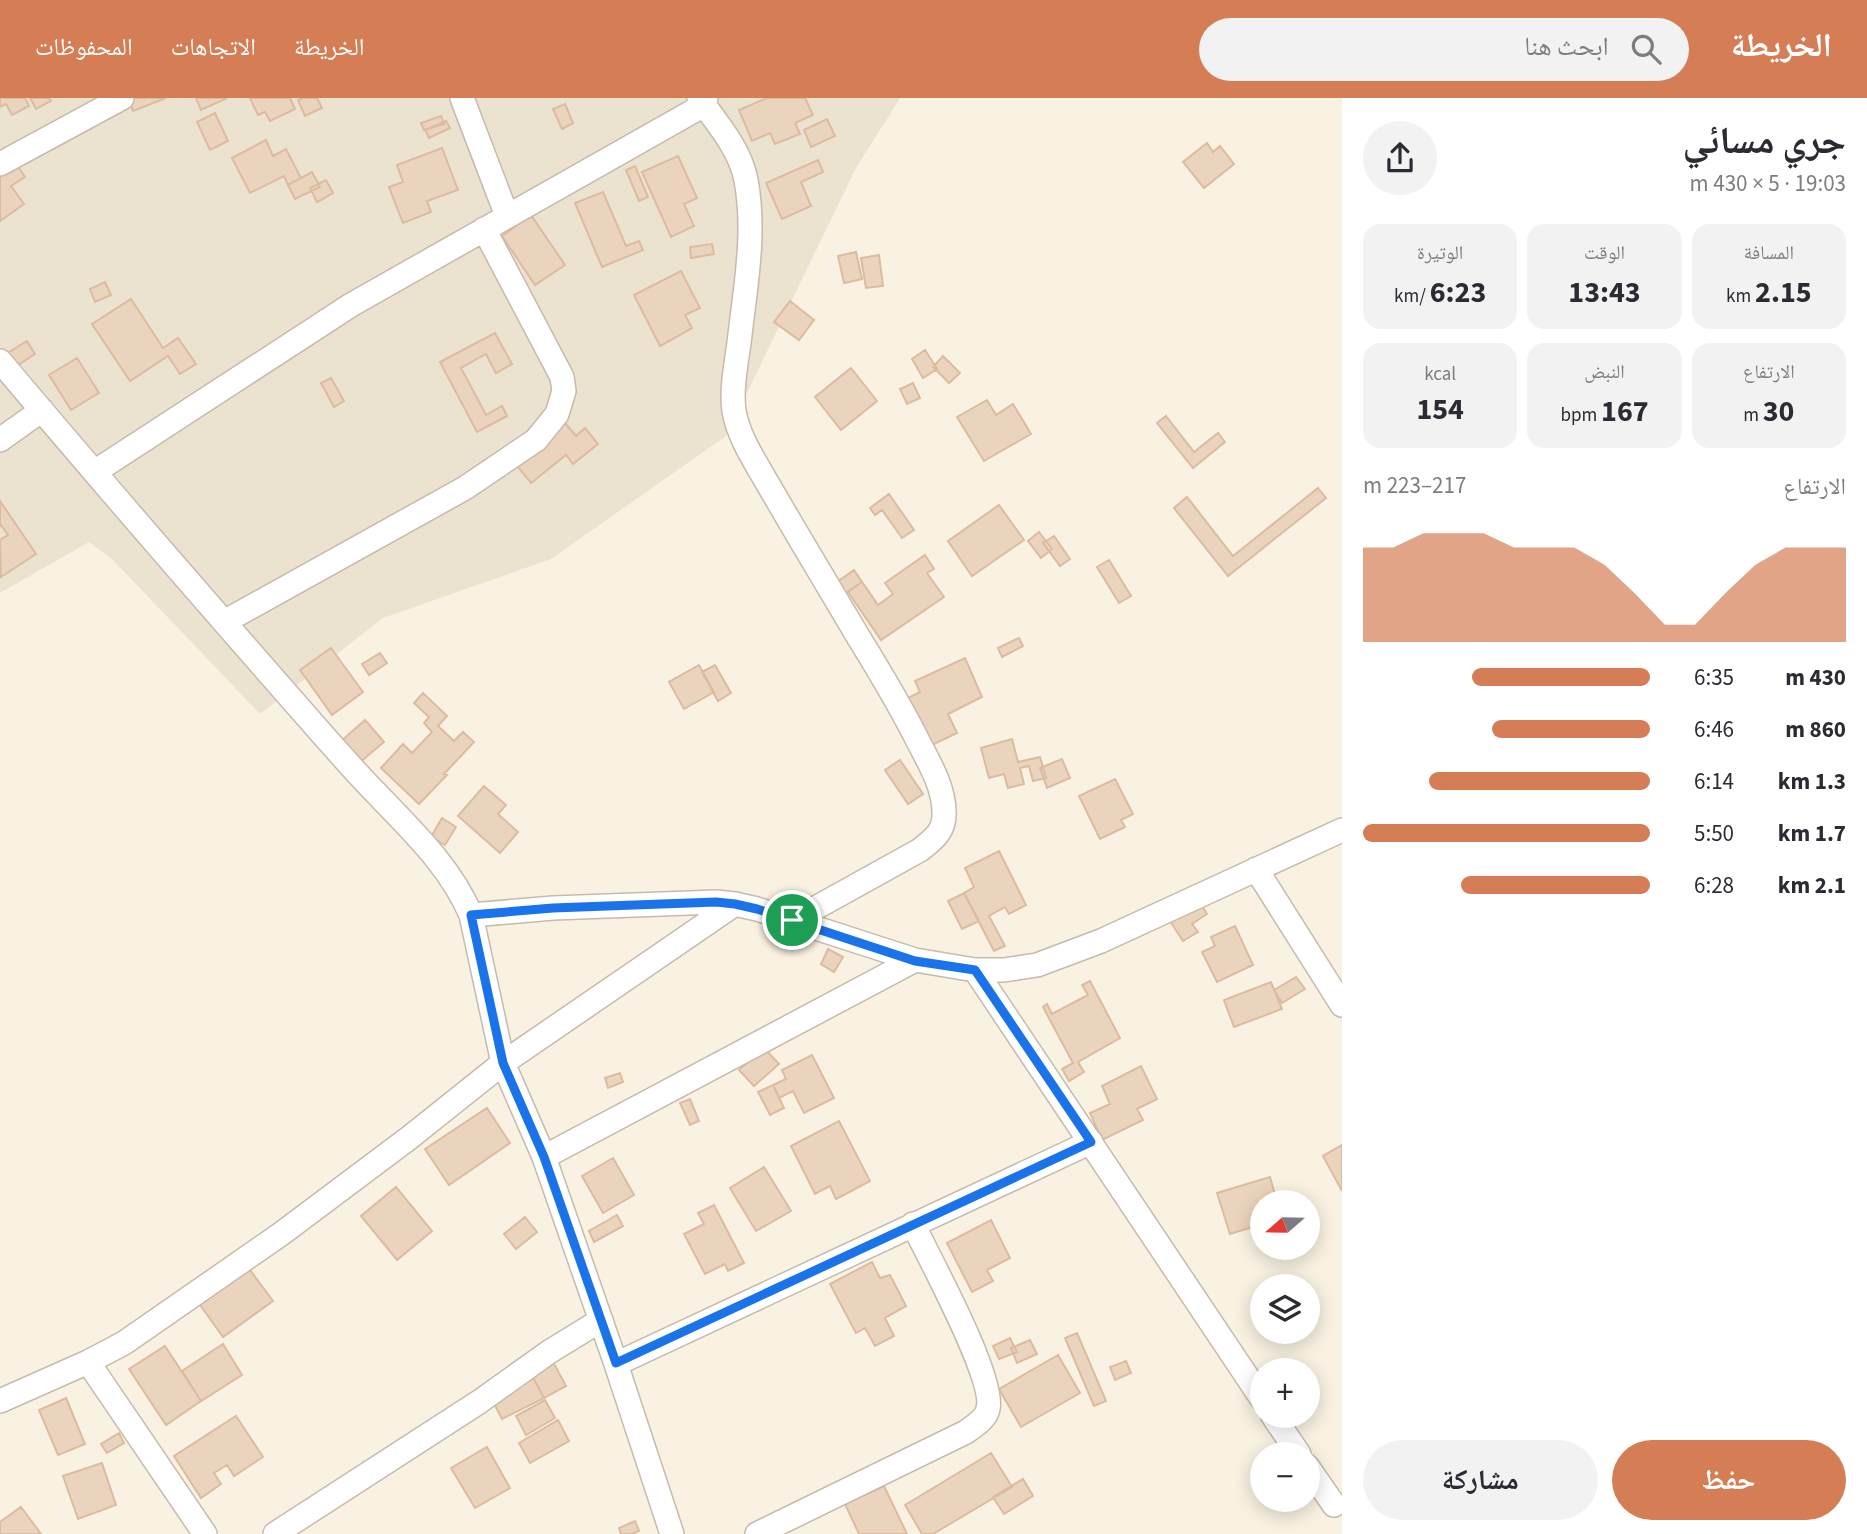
<!DOCTYPE html>
<html lang="ar">
<head>
<meta charset="utf-8">
<style>
  body { margin:0; font-family:"Source Sans 3","Noto Naskh Arabic",sans-serif; background:#f2f2f3; color:#2b2b33; direction:rtl; height:100vh; display:flex; flex-direction:column; font-size:26px; white-space:nowrap }
  * { box-sizing:border-box; margin:0 }
  p { font-size:23px; color:#7c7c81 }
  .icon { flex:none; width:38px; height:38px; fill:none; stroke:currentColor; stroke-width:2; stroke-linecap:round; stroke-linejoin:round }
  .map { position:relative; flex:1; overflow:hidden; direction:ltr }
  .details { display:flex; flex-direction:column; background:#fff; width:525px }
  .details>* { flex:none }
  .needle { width:46px; rotate:250deg }
  .controls { position:absolute; left:1250px; top:1092px; display:grid; gap:14px }
  .controls a { display:grid; place-items:center; width:70px; height:70px; border-radius:50%; background:#fff; box-shadow:0 4px 18px #0003; font-size:35px }
  .pin { position:absolute; display:grid; place-items:center; width:60px; height:60px; color:#fff; margin:-30px; border:4px solid #fff; border-radius:50%; box-shadow:0 2px 7px #0007 }
  .round { display:grid; place-items:center; flex:none; width:74px; height:74px; border-radius:37px; background:#f2f2f3 }
  .head { display:flex; align-items:center; justify-content:space-between; height:119px; padding:0 21px }
  h1 { font-size:38px; font-weight:700; line-height:52px }
  .figures { display:grid; grid-template-columns:repeat(3,1fr); gap:10px; height:119px; padding:7px 21px }
  .figures div { display:grid; align-content:center; border-radius:18px; background:#f2f2f3; text-align:center }
  .figures b { font-size:30px; font-weight:700 }
  .figures small { font-size:19px; font-weight:400 }
  .figures p { font-size:19px }
  .chart { height:196px; padding:14px 21px }
  .chart p { display:flex; justify-content:space-between }
  .chart svg { width:100%; height:126px; margin-top:7px; fill:#d57e55; opacity:.7 }
  .cta { display:flex; gap:14px; margin-top:auto; padding:14px 21px }
  .cta a { flex:1; height:80px; border-radius:42px; background:#d57e55; color:#fff; font-size:28px; font-weight:700; line-height:80px; text-align:center }
  .cta a+a { background:#f2f2f3; color:#2b2b33 }
  ul { padding:0 21px; list-style:none; font-size:23px }
  li { display:grid; grid-template-columns:112px 84px 1fr; align-items:center; height:52px }
  li i { height:18px; border-radius:9px; background:#d57e55 }
  header { display:flex; align-items:center; gap:42px; box-sizing:border-box; height:98px; padding:0 35px; background:#d57e55; color:#fff }
  header strong { font-size:33px }
  nav { display:flex; gap:38px; margin-inline-start:auto; font-size:24px }
  .search { width:490px; height:63px; background:#f2f2f3; display:flex; align-items:center; gap:18px; box-sizing:border-box; padding:0 24px; border-radius:38px; color:#7c7c81; font-size:26px }
  main { display:flex; flex:1; min-height:0 }
  .map>svg:first-child { display:block }
  .residential { fill:#ece2d0 }
  .building { fill:#ebd4bd; stroke:#dcbca0; stroke-width:2 }
  .lines { fill:none; stroke-linecap:round; stroke-linejoin:round }
  .street-casing { stroke:#c8baab; stroke-width:26 }
  .street { stroke:#fff; stroke-width:23 }
  .route-casing { stroke:#fff; stroke-width:14 }
  .route { stroke:#1a73e8; stroke-width:9 }
</style>
</head>
<body>
<header>
<strong>الخريطة</strong>
<div class="search"><svg class="icon" aria-label="search" viewBox="0 0 24 24"><circle cx="10" cy="10" r="6"/><path d="M15 15l6 6"/></svg>ابحث هنا</div>
<nav><a>الخريطة</a><a>الاتجاهات</a><a>المحفوظات</a></nav>
</header>
<main>
<section class="details">
<div class="head"><div><h1>جري مسائي</h1><p>19:03 · 5 × 430 m</p></div><a class="round"><svg class="icon" aria-label="share" viewBox="0 0 24 24"><path d="M12 15V3M7 8l5-5 5 5M5 13v7h14v-7"/></svg></a></div>
<div class="figures">
<div><p>المسافة</p><b>2.15<small> km</small></b></div>
<div><p>الوقت</p><b>13:43</b></div>
<div><p>الوتيرة</p><b>6:23<small> /km</small></b></div>
</div>
<div class="figures">
<div><p>الارتفاع</p><b>30<small> m</small></b></div>
<div><p>النبض</p><b>167<small> bpm</small></b></div>
<div><p>kcal</p><b>154</b></div>
</div>
<div class="chart"><p><span>الارتفاع</span>217–223 m</p>
<svg viewBox="0 0 160 44" preserveAspectRatio="none"><path d="M0 44V11L10 11L20 6L30 6L40 6L50 11L60 11L70 11L80 17L90 27L100 38L110 38L120 27L130 17L140 11L150 11L160 11V44z"/></svg>
</div>
<ul>
<li><b>430 m</b>6:35<i style="width:62%"></i></li>
<li><b>860 m</b>6:46<i style="width:55%"></i></li>
<li><b>1.3 km</b>6:14<i style="width:77%"></i></li>
<li><b>1.7 km</b>5:50<i style="width:100%"></i></li>
<li><b>2.1 km</b>6:28<i style="width:66%"></i></li>
</ul>
<div class="cta"><a>حفظ</a><a>مشاركة</a></div>
</section>
<div class="map">
<svg width="1342" height="1436" viewBox="0 0 1342 1436">
  <rect width="100%" height="100%" fill="#f9f2e2"/>
  <!-- residential -->
  <path class="residential" d="M0 0H900L856 70 726 338 551 461 383 520 260 616 113 462 89 444 0 495Z"/>
  <!-- building -->
  <path class="building" d="M0 0H25L29 8 12 17 6 6 0 9Z
    M30 0H49L51 3 36 11Z
    M134 0H166L133 13 129 2Z
    M196 0H227L201 12Z
    M250 0H290L295 11 270 23 265 14 258 17Z
    M303 0H317L322 10 305 18 298 2Z
    M767 0H805L813 17 795 25 800 36 775 46 770 35 752 43 739 12Z
    M565 6 573 25 562 31 553 11Z
    M215 15 228 43 210 52 197 24Z
    M441 18 444 26 424 32 421 25Z
    M827 21 835 38 811 49 804 32Z
    M446 23 450 30 429 40 425 32Z
    M266 42 273 58 286 51 301 80 288 87 284 78 250 95 232 60Z
    M1207 45 1213 54 1220 48 1234 66 1204 90 1183 64Z
    M442 50 458 92 427 103 431 114 403 125 389 89 403 84 397 67Z
    M678 58 697 100 684 106 694 128 671 139 642 74Z
    M818 62 823 74 801 84 811 108 782 121 766 85Z
    M16 65 25 79 11 88 24 106 0 123V76Z
    M635 68 648 99 639 103 626 72Z
    M312 74 320 89 295 101 288 87Z
    M326 82 333 95 317 104 310 90Z
    M603 94 626 148 639 143 643 152 602 169 575 105Z
    M531 117 565 167 535 187 502 138Z
    M712 146 714 156 691 160 690 149Z
    M856 154 862 181 844 185 838 158Z
    M879 157 883 188 866 190 861 160Z
    M681 173 700 210 685 217 692 230 660 248 634 197Z
    M105 184 111 197 95 204 90 191Z
    M131 201 163 250 178 240 196 266 180 276 168 258 130 283 92 226Z
    M790 203 814 222 799 242 774 224Z
    M495 235 512 266 496 275 486 256 461 270 486 317 502 308 507 318 477 334 440 264Z
    M27 243 35 256 12 271 4 257Z
    M925 252 937 271 923 280 912 261Z
    M943 258 960 275 949 285 933 269Z
    M77 260 99 295 71 312 49 277Z
    M851 270 877 303 841 332 815 299Z
    M331 280 344 303 334 309 321 285Z
    M913 285 920 300 907 306 900 291Z
    M987 302 996 317 1013 306 1031 336 984 363 957 319Z
    M1166 318 1194 354 1218 335 1225 344 1193 370 1157 325Z
    M560 319 576 338 585 330 598 346 573 366 566 357 531 385 510 359Z
    M1318 390 1326 400 1228 478 1174 410 1187 399 1233 458Z
    M889 396 914 432 902 440 882 412 875 417 870 410Z
    M0 403 36 456 1 479 0 442 8 437 1 427 0 428Z
    M999 407 1024 442 972 478 948 443Z
    M1039 434 1052 451 1041 460 1028 443Z
    M1054 438 1070 461 1060 468 1043 445Z
    M925 457 934 471 927 475 944 499 881 542 848 494 862 484 878 507 893 496 885 485Z
    M1109 462 1131 498 1119 505 1097 469Z
    M854 472 862 484 841 498 833 487Z
    M1019 540 1023 548 1002 559 998 550Z
    M331 550 363 594 332 617 300 572Z
    M380 555 387 565 369 577 362 566Z
    M965 560 982 599 948 616 957 635 930 648 908 600 920 594 915 583Z
    M699 567 714 594 684 611 669 584Z
    M715 567 731 595 718 603 702 574Z
    M423 595 447 618 438 628 454 643 463 634 474 644 444 676 447 677 419 706 381 670 403 646 412 655 432 634 424 625 429 619 414 605Z
    M365 622 384 644 358 666 340 644Z
    M1012 641 1018 664 1040 659 1046 680 1033 683 1029 668 1020 670 1024 686 1008 690 1004 676 989 680 981 650Z
    M1062 661 1070 680 1047 690 1040 670Z
    M900 662 923 696 908 706 885 672Z
    M1115 681 1133 716 1121 722 1125 729 1100 741 1079 698Z
    M484 688 506 707 498 716 518 734 500 755 458 718Z
    M442 720 456 729 445 747 431 739Z
    M999 753 1026 807 1009 816 1005 809 989 818 1005 848 994 853 964 795 974 789 965 770Z
    M964 795 979 823 962 831 948 803Z
    M1199 803 1207 816 1192 826 1198 834 1183 843 1170 823Z
    M1235 828 1253 867 1217 884 1202 854 1215 848 1211 839Z
    M828 851 843 859 834 874 821 866Z
    M1296 879 1305 891 1282 905 1274 892Z
    M1090 883 1120 940 1078 964 1084 974 1069 983 1062 971 1073 965 1043 909 1047 906 1052 916 1088 897 1082 887Z
    M1271 884 1282 911 1234 929 1224 902Z
    M764 950 779 966 754 988 739 972Z
    M812 957 834 1000 804 1015 793 993 779 1000 773 987 786 981 782 972Z
    M1141 968 1157 1001 1137 1011 1143 1022 1102 1042 1090 1015 1110 1006 1102 988Z
    M620 975 623 984 608 990 605 980Z
    M773 987 784 1010 770 1017 758 994Z
    M690 1001 699 1023 690 1027 680 1005Z
    M487 1010 510 1045 449 1087 425 1051Z
    M839 1023 870 1083 836 1101 830 1088 815 1096 791 1048Z
    M1342 1047V1093L1323 1058Z
    M613 1060 634 1097 603 1115 582 1078Z
    M764 1069 791 1113 756 1133 730 1090Z
    M1270 1079 1277 1104H1262V1126L1230 1136 1217 1095Z
    M396 1089 432 1133 397 1162 361 1118Z
    M714 1107 744 1165 728 1173 725 1166 705 1176 684 1136 704 1126 698 1115Z
    M617 1117 623 1128 594 1144 589 1133Z
    M525 1119 537 1134 516 1151 504 1136Z
    M991 1122 1010 1160 987 1172 993 1183 972 1194 947 1145Z
    M872 1164 880 1180 890 1177 906 1208 885 1220 894 1238 875 1248 865 1230 856 1235 830 1186Z
    M247 1168 273 1203 223 1239 198 1204Z
    M1077 1235 1106 1303 1094 1308 1065 1240Z
    M1010 1240 1017 1254 999 1261 993 1248Z
    M1030 1242 1037 1256 1017 1265 1011 1250Z
    M223 1246 242 1277 201 1303 182 1273Z
    M165 1248 201 1303 166 1327 129 1271Z
    M1058 1257 1080 1295 1021 1329 999 1291Z
    M552 1262 566 1288 544 1300 530 1274Z
    M1126 1263 1131 1275 1115 1282 1110 1269Z
    M530 1274 544 1300 502 1321 489 1296Z
    M66 1300 85 1346 58 1357 39 1312Z
    M545 1302 555 1320 526 1337 516 1318Z
    M236 1318 263 1359 234 1378 227 1367 214 1375 221 1386 201 1400 174 1358Z
    M558 1322 569 1343 530 1365 519 1345Z
    M119 1335 124 1345 107 1355 101 1346Z
    M487 1349 510 1390 475 1410 451 1370Z
    M991 1355 1012 1389 933 1436H922L905 1407Z
    M102 1365 116 1407 78 1421 63 1378Z
    M1023 1381 1033 1398 1004 1416 993 1399Z
    M884 1388 907 1436H859L845 1406Z
    M21 1409 41 1436H0V1424Z
    M635 1423 639 1433 632 1436H621L619 1430Z"/>
  <g class="lines">
    <!-- street casing -->
    <g class="street-casing">
      <path id="street" d="M462 0 507 118
        M699 0C717 25 740 51 746 82 756 136 745 191 739 245 736 267 731 291 734 313 738 336 751 357 762 376 794 431 826 485 859 540 880 574 901 609 919 645 930 666 944 690 944 714 945 733 934 741 920 752L792 823
        M0 66 122 0
        M0 263C106 389 214 513 323 637 341 657 358 677 377 696 413 734 450 768 471 817L503 965 544 1059 616 1266 672 1436
        M0 342 42 312
        M96 373 351 207 704 7 706 0
        M224 524 465 390 536 342 557 316 564 293 562 279 484 131
        M1256 771 1342 907
        M471 817 553 810 716 804 735 806 757 811 915 862 975 872H1004L1037 867 1101 843 1342 732
        M975 872 1262 1301
        M544 1059 915 862
        M88 1264 205 1436
        M616 1266 1091 1044
        M0 1303 88 1264 124 1245 281 1136 409 1040 503 965 735 806
        M1273 1318 1299 1356
        M1307 1368 1334 1407
        M275 1436 479 1304 549 1254 601 1222
        M757 1436 966 1334C974 1328 986 1321 988 1311 996 1281 928 1158 913 1126"/>
    </g>
    <!-- street -->
    <use href="#street" class="street"/>
  </g>
  <g class="lines">
    <!-- route casing -->
    <g class="route-casing">
      <path id="route" d="M716 804 735 806 757 811 915 863 975 872 1091 1044 616 1265 544 1059 503 965 471 817 553 810Z"/>
    </g>
    <!-- route -->
    <use href="#route" class="route"/>
  </g>
</svg>
<div class="controls">
<a><svg class="needle" viewBox="-14 -14 28 28"><path d="M0-13l5 13h-10z" fill="#e53935"/><path d="M0 13l5-13h-10z" fill="#7c7c81"/></svg></a>
<a><svg class="icon" aria-label="layers" viewBox="0 0 24 24"><path d="M12 4l9 5-9 5-9-5zM3 14l9 5 9-5"/></svg></a>
<a>+</a>
<a>−</a>
</div>
<div class="pin" style="left:792px;top:822px;background:#1e9e55"><svg class="icon" aria-label="arrive" viewBox="0 0 24 24"><path d="M6 21V4h12l-3 4 3 4H6"/></svg></div>
</div>
</main>
</body>
</html>
